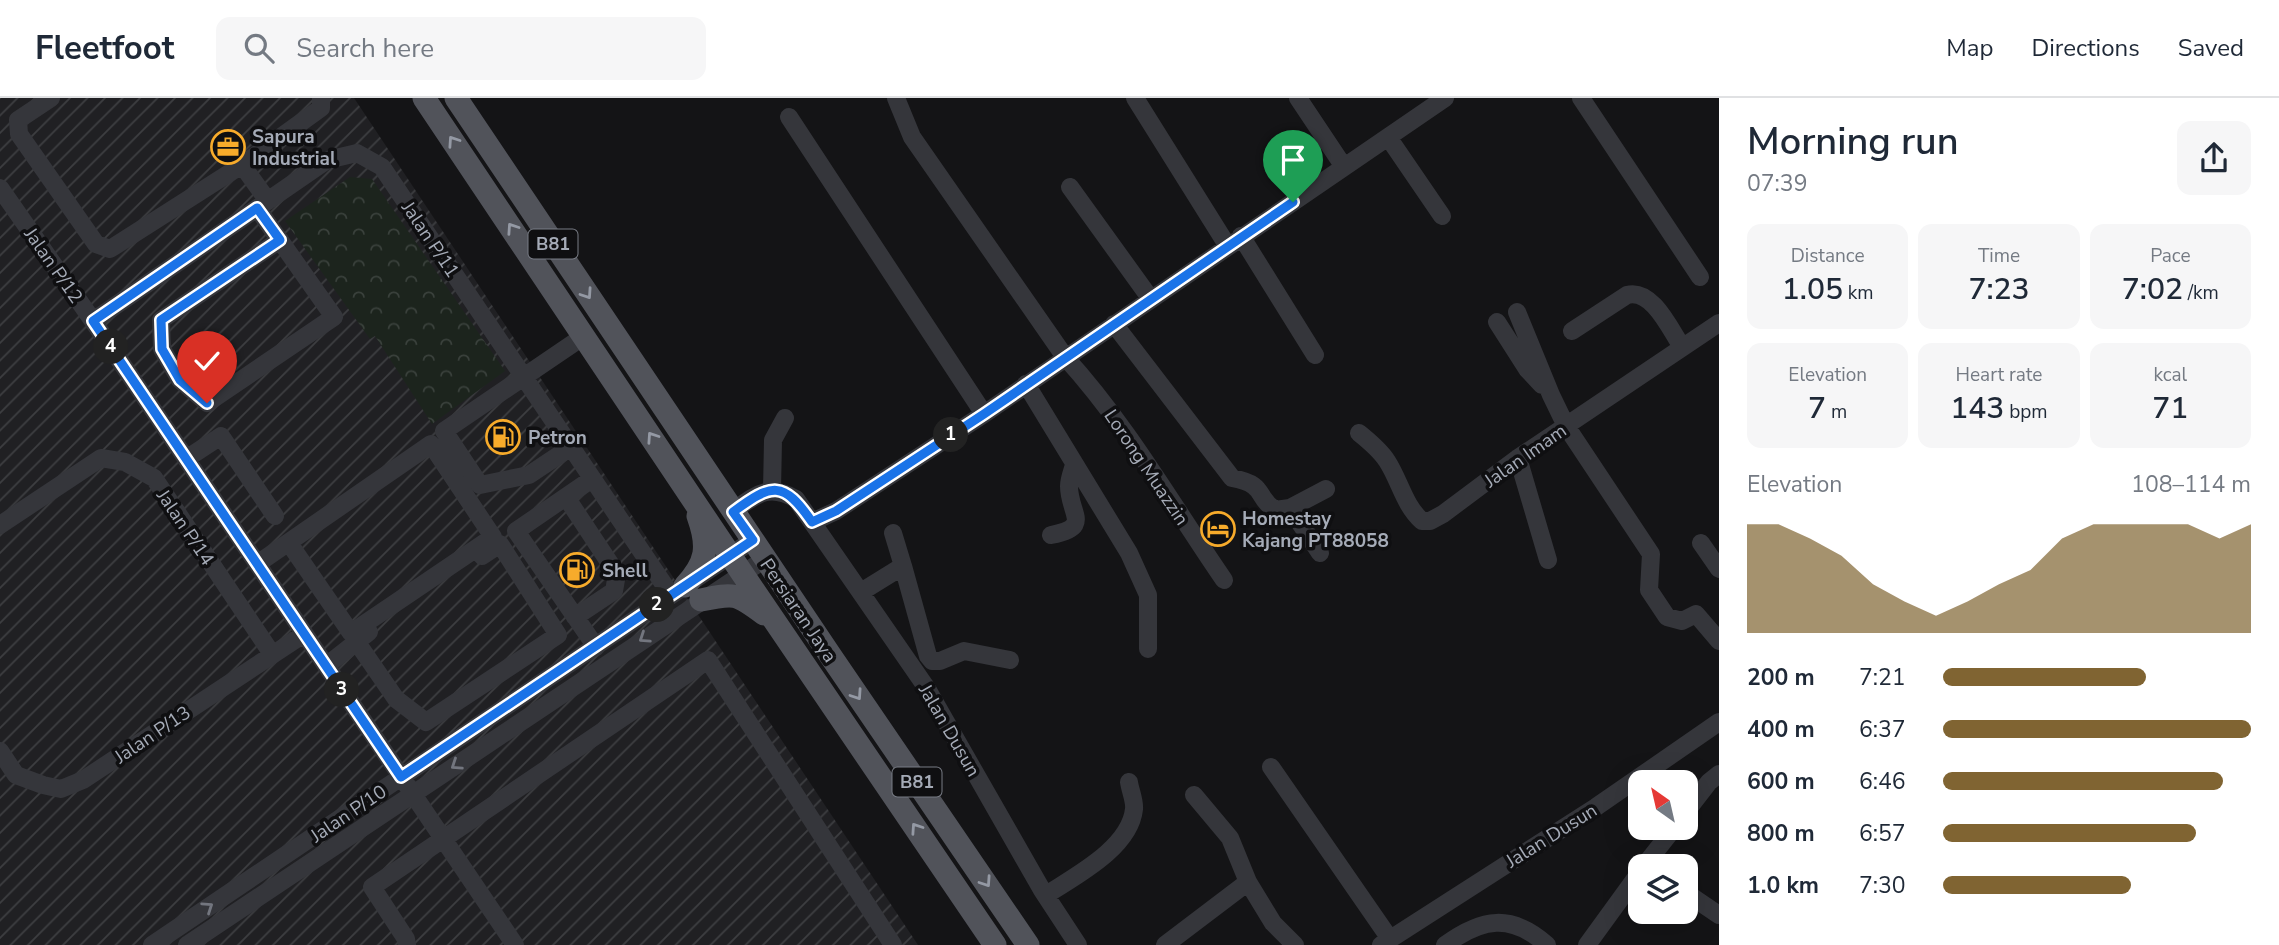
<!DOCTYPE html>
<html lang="en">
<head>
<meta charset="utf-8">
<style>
  body { margin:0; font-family:"Nunito Sans",sans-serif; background:#f6f6f7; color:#1f2937; height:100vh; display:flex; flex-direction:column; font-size:26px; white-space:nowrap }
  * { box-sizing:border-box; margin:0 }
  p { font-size:23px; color:#747a83 }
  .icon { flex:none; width:38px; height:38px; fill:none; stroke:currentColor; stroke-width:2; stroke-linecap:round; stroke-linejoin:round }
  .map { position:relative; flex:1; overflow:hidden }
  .drawer { display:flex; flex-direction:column; background:#fff; width:560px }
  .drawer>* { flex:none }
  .needle { width:46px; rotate:326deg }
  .tools { position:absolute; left:1628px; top:672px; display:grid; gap:14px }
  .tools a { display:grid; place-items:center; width:70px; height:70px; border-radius:14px; background:#fff; box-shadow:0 7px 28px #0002; font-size:35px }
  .pin { position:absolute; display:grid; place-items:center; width:60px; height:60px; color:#fff; margin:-72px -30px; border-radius:50% 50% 50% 0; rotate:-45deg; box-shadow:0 0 7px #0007 }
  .pin .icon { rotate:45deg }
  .km { position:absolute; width:35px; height:35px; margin:-18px; border-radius:50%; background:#222; color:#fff; font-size:19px; line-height:35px; text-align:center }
  .round { display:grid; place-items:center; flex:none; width:74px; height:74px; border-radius:14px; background:#f6f6f7 }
  .head { display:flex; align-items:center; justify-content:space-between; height:119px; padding:0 28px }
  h1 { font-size:38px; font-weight:600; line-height:52px }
  .stats { display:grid; grid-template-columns:repeat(3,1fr); gap:10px; height:119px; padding:7px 28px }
  .stats div { display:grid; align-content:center; border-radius:14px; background:#f6f6f7; text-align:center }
  .stats b { font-size:30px; font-weight:600 }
  .stats small { font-size:19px; font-weight:400 }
  .stats p { font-size:19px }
  .chart { height:196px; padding:14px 28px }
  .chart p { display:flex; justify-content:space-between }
  .chart svg { width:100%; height:126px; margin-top:7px; fill:#806432; opacity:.7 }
  ul { padding:0 28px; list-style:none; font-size:23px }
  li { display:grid; grid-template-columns:112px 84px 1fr; align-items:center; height:52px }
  li i { height:18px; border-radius:9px; background:#806432 }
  header { display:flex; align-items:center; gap:42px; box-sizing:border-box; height:98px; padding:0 35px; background:#fff; border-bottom:2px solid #e0e1e3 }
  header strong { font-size:33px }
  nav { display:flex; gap:38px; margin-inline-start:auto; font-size:24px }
  .search { width:490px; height:63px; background:#f6f6f7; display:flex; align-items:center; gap:18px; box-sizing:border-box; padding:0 24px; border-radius:14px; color:#747a83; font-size:26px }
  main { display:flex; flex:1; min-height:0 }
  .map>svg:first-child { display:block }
  .industrial { fill:url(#industrial-furrows) }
  .forest { fill:url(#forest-crowns) }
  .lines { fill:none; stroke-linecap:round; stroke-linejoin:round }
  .minor { stroke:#35363b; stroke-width:18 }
  .major { stroke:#51535a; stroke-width:23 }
  .oneway { stroke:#9499a4 }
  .oneway2 { stroke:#73767f }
  .route-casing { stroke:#fff; stroke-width:14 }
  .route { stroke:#1a73e8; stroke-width:9 }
  .labels { text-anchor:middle; stroke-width:7; stroke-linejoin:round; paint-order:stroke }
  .shield { fill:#0f0f11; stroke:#787c85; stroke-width:2 }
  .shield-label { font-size:18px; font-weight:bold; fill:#a5abb7 }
  .poi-label { font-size:19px; font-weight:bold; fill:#a5abb7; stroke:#0f0f11; text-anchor:start }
  .street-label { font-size:19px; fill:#a5abb7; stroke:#0f0f11 }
</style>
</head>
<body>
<header>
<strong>Fleetfoot</strong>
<div class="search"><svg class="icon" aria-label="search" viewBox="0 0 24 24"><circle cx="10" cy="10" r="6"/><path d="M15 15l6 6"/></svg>Search here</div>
<nav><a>Map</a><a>Directions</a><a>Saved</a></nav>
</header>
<main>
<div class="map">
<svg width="1719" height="847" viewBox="0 0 1719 847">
  <defs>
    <pattern id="industrial-furrows" width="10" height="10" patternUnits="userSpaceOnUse" patternTransform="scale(1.75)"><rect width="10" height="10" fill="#202023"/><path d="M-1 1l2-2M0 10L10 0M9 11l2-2" fill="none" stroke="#3d3e41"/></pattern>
    <pattern id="forest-crowns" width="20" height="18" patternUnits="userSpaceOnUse" patternTransform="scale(1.75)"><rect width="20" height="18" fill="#1c241d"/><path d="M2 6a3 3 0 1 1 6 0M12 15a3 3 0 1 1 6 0" fill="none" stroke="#3a413c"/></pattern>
  </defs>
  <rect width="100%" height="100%" fill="#141416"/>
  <!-- industrial -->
  <path class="industrial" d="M0 0H354L918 847H0Z"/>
  <!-- forest -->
  <path class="forest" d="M350 79 372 81 505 273 432 326 375 238 370 241 285 123Z"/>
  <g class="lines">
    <!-- minor -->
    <path class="minor" d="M51 0 18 22 19 36 96 146 110 151 242 67
      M896 0 912 39 1065 259C1127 327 1173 408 1224 482
      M1135 0 1227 147
      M1298 0 1344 69
      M1581 0 1700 179
      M789 19 984 316
      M1388 39 1442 118
      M1070 89 1150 200
      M0 90 93 223 515 847
      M268 103 242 67 321 10V0
      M257 110 334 219 207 305 180 282 162 251 161 222 280 142
      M1241 138 1315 257
      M1517 214 1551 297 1566 328 1651 456 1649 492 1667 519 1682 523 1696 516 1719 543
      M93 223 327 62 357 55 382 69 671 497
      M1497 224 1527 271 1542 287
      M1114 226 1232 380C1268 387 1254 398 1275 412L1290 410 1320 455
      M1572 233 1627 197C1652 190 1670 231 1682 249
      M1026 286 1129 455 1148 497V551
      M1359 335C1369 343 1380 352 1387 363 1400 383 1404 407 1422 423H1430L1443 416 1518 360 1719 225
      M571 349 529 377 480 387 444 333 584 238
      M1518 360 1548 462
      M186 361 221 338 275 418
      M592 381 516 433 596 549
      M772 392 773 342 785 320
      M566 399 617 476 614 493 575 519
      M1290 410 1326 391
      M733 413C756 397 768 385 796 401L926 589 1042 792 1078 847
      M812 424 836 413 984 316 1445 0
      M0 427 101 360 125 364 154 380 272 556
      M893 435 903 468
      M1051 437C1093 429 1069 416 1069 388 1069 381 1072 374 1074 367
      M1701 445 1719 471
      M257 466 431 346 493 439 351 535 289 445
      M861 494 903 468 928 558 932 563H940L964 553 1010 562
      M356 543 396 601 426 624 558 537 500 446 482 458
      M326 568 369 534
      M0 653 16 677 43 687 61 691 83 682 304 536
      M1271 669 1390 841
      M1194 697 1230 740 1248 784 1273 825 1295 847
      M1685 715 1709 684 1719 676
      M1644 768 1674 730
      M1685 794 1719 817
      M1046 797C1075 778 1130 750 1134 711 1135 703 1130 692 1129 684
      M152 847 753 442
      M187 847 765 461
      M407 847 406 841 372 789 708 562 893 847
      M1165 847 1248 784
      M1381 847 1596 709 1719 624
      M1445 847C1482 820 1511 815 1547 847
      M1587 847 1640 774"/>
    <!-- major -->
    <path class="major" d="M424 0 742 475 995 847
      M456 0 830 557 1028 847
      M685 488C707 464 709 449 698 418
      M701 502C735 495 736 495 764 516"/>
  </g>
  <!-- one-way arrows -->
  <defs><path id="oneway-chevron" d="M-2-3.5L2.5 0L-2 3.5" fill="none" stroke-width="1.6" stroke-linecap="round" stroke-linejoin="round" transform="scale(1.75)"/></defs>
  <g class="oneway">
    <use href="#oneway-chevron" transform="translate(453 43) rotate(-124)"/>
    <use href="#oneway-chevron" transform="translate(512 130) rotate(-124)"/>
    <use href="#oneway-chevron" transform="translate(587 196) rotate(56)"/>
    <use href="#oneway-chevron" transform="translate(652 339) rotate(-124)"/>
    <use href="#oneway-chevron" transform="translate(857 597) rotate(56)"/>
    <use href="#oneway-chevron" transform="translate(916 730) rotate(-124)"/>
    <use href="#oneway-chevron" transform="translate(986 784) rotate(56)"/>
  </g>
  <g class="oneway2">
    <use href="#oneway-chevron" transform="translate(644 540) rotate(146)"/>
    <use href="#oneway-chevron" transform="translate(456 667) rotate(146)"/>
    <use href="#oneway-chevron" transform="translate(208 809) rotate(-34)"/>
  </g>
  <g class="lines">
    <!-- route casing -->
    <g class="route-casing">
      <path id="route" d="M207 305 180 282 162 251 161 222 280 142 257 110 93 223 401 679 753 442 733 414C772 385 783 382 812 424L836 413 984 316 1293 104"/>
    </g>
    <!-- route -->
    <use href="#route" class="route"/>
  </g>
  <!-- icons -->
  <defs>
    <g id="office-ring" transform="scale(1.75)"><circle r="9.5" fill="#0f0f11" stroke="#f7ab2b" stroke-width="1.5"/><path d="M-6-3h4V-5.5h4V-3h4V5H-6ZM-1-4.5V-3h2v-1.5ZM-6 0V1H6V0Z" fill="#f7ab2b"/></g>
    <g id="fuel-ring" transform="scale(1.75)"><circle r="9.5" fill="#0f0f11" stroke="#f7ab2b" stroke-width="1.5"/><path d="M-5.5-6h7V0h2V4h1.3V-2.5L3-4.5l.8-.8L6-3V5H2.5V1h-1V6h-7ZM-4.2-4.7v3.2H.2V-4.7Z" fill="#f7ab2b"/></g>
    <g id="hotel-ring" transform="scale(1.75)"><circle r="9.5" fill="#0f0f11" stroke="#f7ab2b" stroke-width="1.5"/><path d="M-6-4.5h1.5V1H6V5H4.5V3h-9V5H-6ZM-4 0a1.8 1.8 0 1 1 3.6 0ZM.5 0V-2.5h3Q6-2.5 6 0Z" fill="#f7ab2b"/></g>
  </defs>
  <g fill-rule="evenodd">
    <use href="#office-ring" x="228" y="49"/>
    <use href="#fuel-ring" x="503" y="339"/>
    <use href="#hotel-ring" x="1218" y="431"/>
    <use href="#fuel-ring" x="577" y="472"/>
  </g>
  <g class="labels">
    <!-- shield labels -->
    <g class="shield">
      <rect x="528.5" y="131.5" width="49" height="29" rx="5"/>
      <rect x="892.5" y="669.5" width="49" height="29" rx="5"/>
    </g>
    <g class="shield-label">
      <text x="553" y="152">B81</text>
      <text x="917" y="690">B81</text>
    </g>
    <!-- poi labels -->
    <g class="poi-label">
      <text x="252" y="45">Sapura<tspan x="252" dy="22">Industrial</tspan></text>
      <text x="528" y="346">Petron</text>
      <text x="1242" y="427">Homestay<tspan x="1242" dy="22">Kajang PT88058</tspan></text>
      <text x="602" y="479">Shell</text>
    </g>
    <!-- street labels -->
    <g class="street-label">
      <text transform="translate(431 141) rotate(56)" y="7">Jalan P/11</text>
      <text transform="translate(54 167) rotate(55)" y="7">Jalan P/12</text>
      <text transform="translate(1525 357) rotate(-35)" y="7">Jalan Imam</text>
      <text transform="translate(1147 369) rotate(56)" y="7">Lorong Muazzin</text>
      <text transform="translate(186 429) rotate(56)" y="7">Jalan P/14</text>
      <text transform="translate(799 512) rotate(56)" y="7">Persiaran Jaya</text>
      <text transform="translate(950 632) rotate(60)" y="7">Jalan Dusun</text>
      <text transform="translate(152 636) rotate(-34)" y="7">Jalan P/13</text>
      <text transform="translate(348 715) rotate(-34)" y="7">Jalan P/10</text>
      <text transform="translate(1551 737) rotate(-32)" y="7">Jalan Dusun</text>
    </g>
  </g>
</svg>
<div class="tools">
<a><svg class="needle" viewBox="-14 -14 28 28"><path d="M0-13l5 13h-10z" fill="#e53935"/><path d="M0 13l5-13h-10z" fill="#747a83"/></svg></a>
<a><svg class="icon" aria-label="layers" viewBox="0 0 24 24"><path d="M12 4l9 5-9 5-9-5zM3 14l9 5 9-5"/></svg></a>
</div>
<div class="pin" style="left:1293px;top:104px;background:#1e9e55"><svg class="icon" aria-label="arrive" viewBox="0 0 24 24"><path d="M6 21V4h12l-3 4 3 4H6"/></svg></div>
<div class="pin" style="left:207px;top:305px;background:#d93025"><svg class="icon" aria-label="check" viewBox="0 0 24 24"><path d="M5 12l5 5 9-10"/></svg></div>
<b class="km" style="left:951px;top:337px">1</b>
<b class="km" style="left:657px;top:507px">2</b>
<b class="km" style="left:342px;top:592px">3</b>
<b class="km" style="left:111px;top:249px">4</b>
</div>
<section class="drawer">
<div class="head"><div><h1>Morning run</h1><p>07:39</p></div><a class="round"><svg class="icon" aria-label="share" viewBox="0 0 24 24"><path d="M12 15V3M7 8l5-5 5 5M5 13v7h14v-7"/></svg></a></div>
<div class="stats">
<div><p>Distance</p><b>1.05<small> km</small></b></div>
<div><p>Time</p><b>7:23</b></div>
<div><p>Pace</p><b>7:02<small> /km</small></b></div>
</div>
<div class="stats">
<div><p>Elevation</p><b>7<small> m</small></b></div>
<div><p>Heart rate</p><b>143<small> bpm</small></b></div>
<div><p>kcal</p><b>71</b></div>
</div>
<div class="chart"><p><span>Elevation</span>108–114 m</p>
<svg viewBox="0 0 160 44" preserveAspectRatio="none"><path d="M0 44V6L10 6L20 11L30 17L40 27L50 33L60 38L70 33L80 27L90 22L100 11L110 6L120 6L130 6L140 6L150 11L160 6V44z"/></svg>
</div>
<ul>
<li><b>200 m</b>7:21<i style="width:66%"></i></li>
<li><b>400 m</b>6:37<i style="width:100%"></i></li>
<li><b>600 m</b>6:46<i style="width:91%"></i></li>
<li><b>800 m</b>6:57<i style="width:82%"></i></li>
<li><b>1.0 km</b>7:30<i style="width:61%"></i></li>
</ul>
</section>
</main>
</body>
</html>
